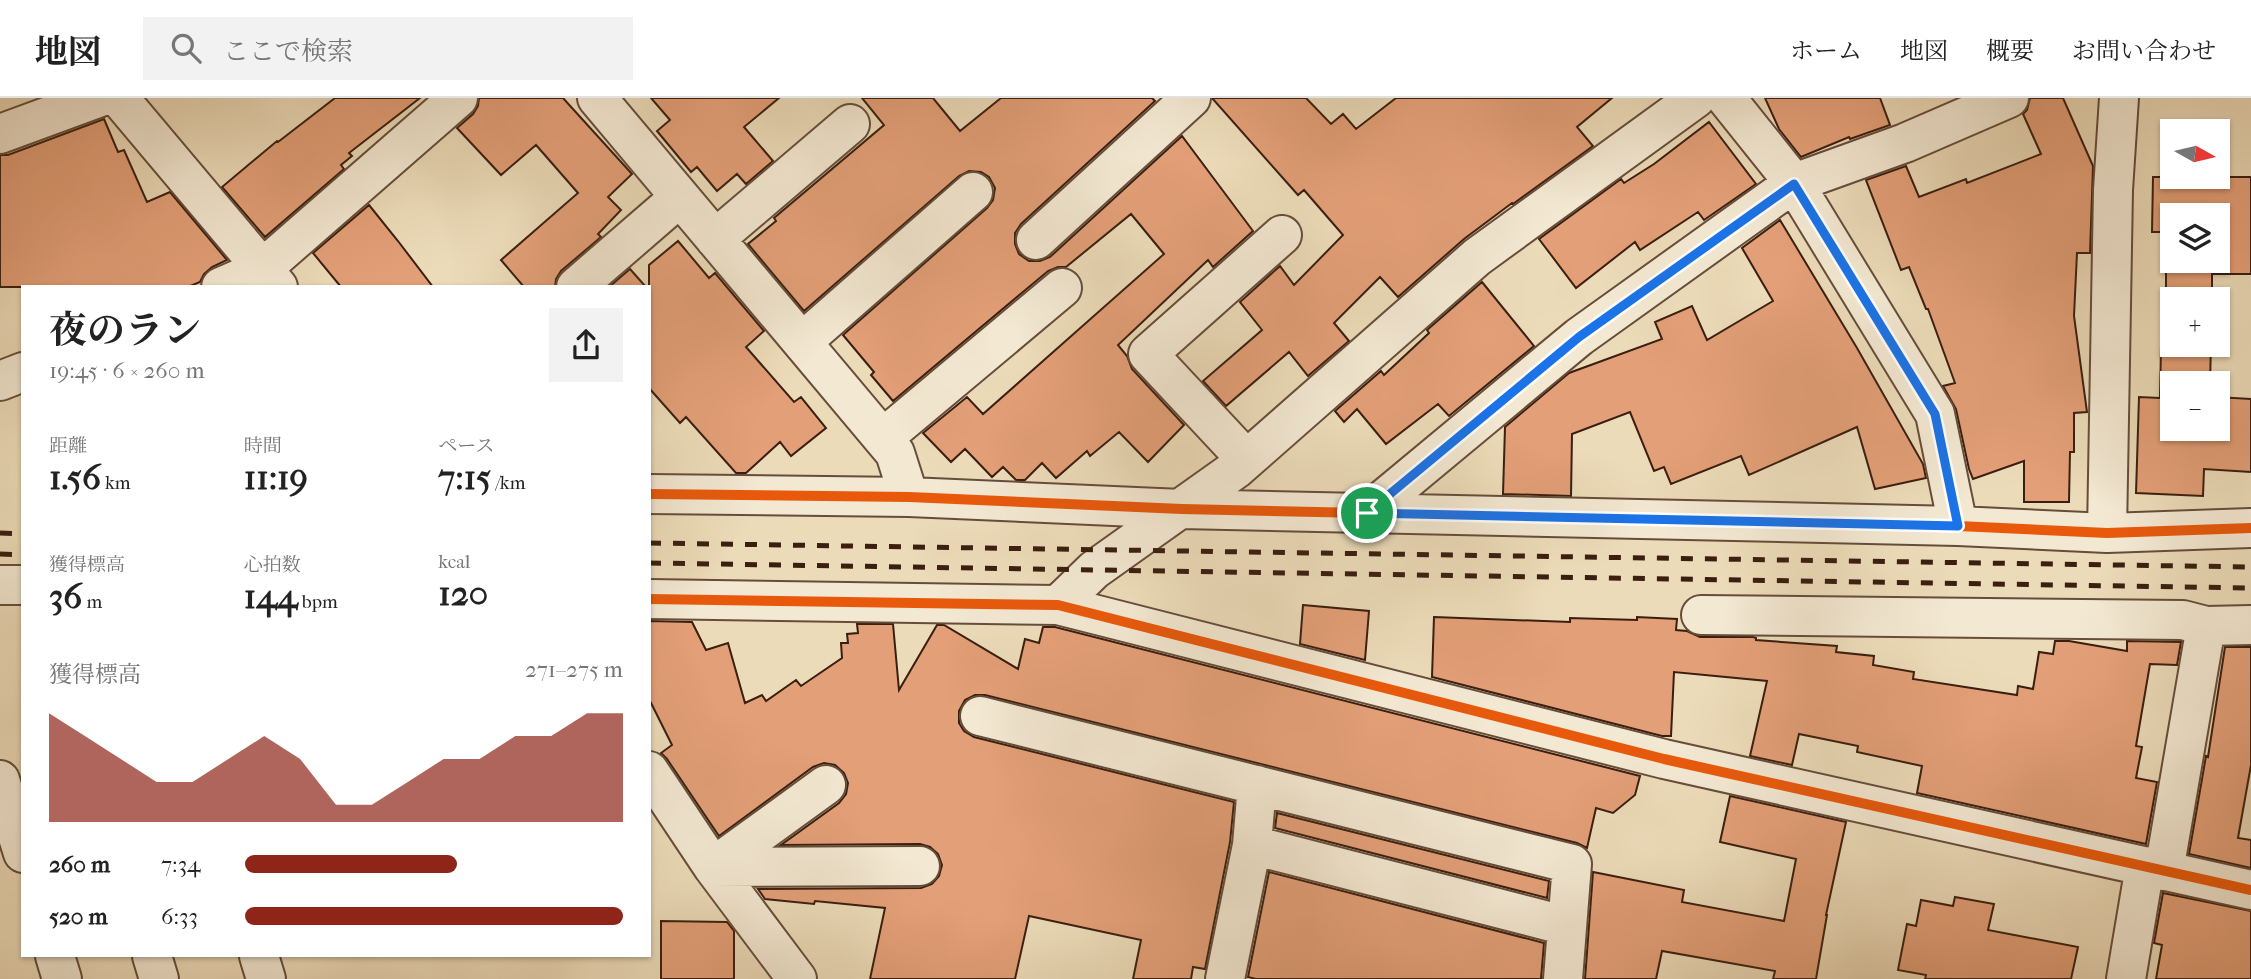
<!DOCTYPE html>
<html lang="ja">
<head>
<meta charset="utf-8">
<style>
  body { margin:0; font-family:"IM FELL French Canon","Noto Serif JP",serif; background:#f2f2f2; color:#222; height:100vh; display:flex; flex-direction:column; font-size:26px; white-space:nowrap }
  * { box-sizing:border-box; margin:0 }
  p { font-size:23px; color:#767676 }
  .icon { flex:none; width:38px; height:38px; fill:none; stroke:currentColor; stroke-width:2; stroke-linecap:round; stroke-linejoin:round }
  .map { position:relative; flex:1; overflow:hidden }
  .details { position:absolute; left:21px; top:187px; width:630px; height:672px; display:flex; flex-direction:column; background:#fff; border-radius:0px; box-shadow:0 2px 5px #0004 }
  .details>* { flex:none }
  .needle { width:46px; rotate:98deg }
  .fabs { position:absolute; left:2160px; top:21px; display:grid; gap:14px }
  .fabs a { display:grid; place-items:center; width:70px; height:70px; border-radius:0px; background:#fff; box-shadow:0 2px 5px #0004; font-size:35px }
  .pin { position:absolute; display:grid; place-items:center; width:60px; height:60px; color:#fff; margin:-30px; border:4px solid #fff; border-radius:50%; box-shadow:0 2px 7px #0007 }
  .round { display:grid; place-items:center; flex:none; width:74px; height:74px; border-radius:0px; background:#f2f2f2 }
  .headline { display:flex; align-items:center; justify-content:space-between; height:119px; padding:0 28px }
  h1 { font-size:38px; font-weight:700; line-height:52px }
  .figures { display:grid; grid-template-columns:repeat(3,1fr); gap:10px; height:119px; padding:7px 28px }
  .figures div { display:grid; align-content:center }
  .figures b { font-size:35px; font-weight:700 }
  .figures small { font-size:19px; font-weight:400 }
  .figures p { font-size:19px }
  .chart { height:196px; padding:14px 28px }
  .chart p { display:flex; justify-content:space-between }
  .chart svg { width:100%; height:126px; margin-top:7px; fill:#8f2418; opacity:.7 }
  ul { padding:0 28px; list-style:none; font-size:23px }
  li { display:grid; grid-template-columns:112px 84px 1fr; align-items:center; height:52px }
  li i { height:18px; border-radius:9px; background:#8f2418 }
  header { display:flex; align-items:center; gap:42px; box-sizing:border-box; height:98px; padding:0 35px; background:#fff; border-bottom:2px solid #e0e0e0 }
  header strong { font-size:33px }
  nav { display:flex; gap:38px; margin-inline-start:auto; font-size:24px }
  .search { width:490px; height:63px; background:#f2f2f2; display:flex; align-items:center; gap:18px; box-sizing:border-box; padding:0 24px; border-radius:0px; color:#767676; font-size:26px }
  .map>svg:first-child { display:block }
  .building { fill:#e39f77; stroke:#3a1e10; stroke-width:2; fill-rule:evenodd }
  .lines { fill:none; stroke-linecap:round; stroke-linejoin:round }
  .minor-casing { stroke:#664d3a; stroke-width:42 }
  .minor { stroke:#f3e8d2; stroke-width:38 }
  .rail { stroke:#3a1e10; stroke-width:5; stroke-dasharray:12 12; stroke-linecap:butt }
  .cycleway-casing { stroke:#f3e8d2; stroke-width:15 }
  .cycleway { stroke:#e8590c; stroke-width:10 }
  .route-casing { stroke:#fff; stroke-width:14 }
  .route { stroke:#1a73e8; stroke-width:9 }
</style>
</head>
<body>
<header>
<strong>地図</strong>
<div class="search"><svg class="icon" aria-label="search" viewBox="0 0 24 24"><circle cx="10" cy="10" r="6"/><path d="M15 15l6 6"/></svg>ここで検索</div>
<nav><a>ホーム</a><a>地図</a><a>概要</a><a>お問い合わせ</a></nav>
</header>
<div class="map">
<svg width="2251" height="881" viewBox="0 0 2251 881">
  <rect width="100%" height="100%" fill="#ecdbb9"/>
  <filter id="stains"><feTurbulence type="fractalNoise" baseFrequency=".00286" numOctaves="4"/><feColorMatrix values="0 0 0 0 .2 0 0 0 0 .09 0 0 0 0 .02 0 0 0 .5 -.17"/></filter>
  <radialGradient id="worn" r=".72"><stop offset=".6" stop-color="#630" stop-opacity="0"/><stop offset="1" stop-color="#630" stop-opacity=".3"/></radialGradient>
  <!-- building -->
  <path class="building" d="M335 0H420L349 55 352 58 341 67 344 71 265 139 222 89 277 43 278 44Z
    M479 0H563L632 76 608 99 621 112 598 136 601 139 561 173 556 181 555 189H524L501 162 578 95 536 47 501 77 457 30 473 16 478 8Z
    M651 0H779L744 29 773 63 746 86 737 76 717 93 697 69 691 74 657 33 670 22Z
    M862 0H933L960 33 1001 0H1152L1155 3 1021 126 1015 135V146L1019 156 1029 163H1040L1050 159 1182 38 1253 133 1213 169 1208 162 1118 247 1127 258 1132 271 1184 327 1148 364 1119 334 1090 358 1087 353 1056 380 1042 365 1025 382H1016L1003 369 992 379 965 351 951 364 923 335 967 299 983 316 1164 156 1131 116 1066 169H1058L1048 173 893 303 871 277 874 274 843 237 987 110 993 102 995 90 989 79 981 74 969 73 959 78 804 213 748 146 776 123 774 120 884 27Z
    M1212 0H1306L1331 26 1343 16 1356 31 1396 0H1612L1577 29 1593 48 1513 106 1512 105 1464 141 1398 199 1380 179 1334 225 1349 243 1308 278 1289 254 1226 308 1203 283 1262 232 1240 204 1280 168 1294 187 1343 137 1304 92 1298 97Z
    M1765 0H1880L1890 27 1850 41 1849 39 1801 59 1779 31Z
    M2030 0H2063L2093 68 2090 155H2077L2074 218 2087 314 2074 315V354H2070L2069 404H2024V363L1973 381 1969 371 1956 311 1943 288 1955 285 1928 211H1926L1909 169 1901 172 1866 82 1906 68 1919 99 1966 81 1967 85 2041 56 2023 16 2027 12Z
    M104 21 118 54 124 52 147 104 170 94 227 162 212 169 204 176 200 184 188 189H0V57H8Z
    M1709 24 1756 86 1704 122 1698 114 1640 152 1635 144 1576 190 1539 141 1621 81 1624 85 1654 66Z
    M2153 79H2251V176H2212V201H2172V247H2211L2210 285H2172V331H2217V299L2251 301V374L2204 371 2203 398 2136 395 2139 299 2160 300 2162 197H2166V134H2152ZM2172 117H2217V163H2172Z
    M369 107 398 143 433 189H341L313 155Z
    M1780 122 1857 250 1923 366 1926 380 1875 391 1857 329 1749 377 1741 358 1671 386 1664 369 1654 373 1630 314 1572 336 1571 398 1503 396 1505 329 1569 275 1662 241 1655 224 1692 208 1707 242 1773 203 1742 150Z
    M678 143 709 180 715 175 764 233 746 249 794 304 801 299 826 330 791 358 780 344 746 375H736L686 319 680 325 649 290V167Z
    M630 171 646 189H609Z
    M1482 184 1534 248 1449 318 1438 306 1386 346 1357 311 1344 324 1335 313 1381 273 1384 277 1429 235 1427 232Z
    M1303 507 1369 513 1365 562 1300 546Z
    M1434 519 1570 524V520L1637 522V519L1677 521 1676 532 1687 533 1700 539H1753L1756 540V542L1837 548 1836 554 1874 558 1873 567 1914 574 1913 581 2017 597 2018 588 2033 591 2039 554 2053 556 2055 543H2069L2127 553V543L2181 544 2177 567 2150 566 2136 648 2142 649 2136 680 2157 684 2146 746 1917 695 1922 668 1857 654 1858 648 1799 636 1792 667 1750 658 1767 583 1674 574 1671 638H1662L1432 579Z
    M649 523 692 524 706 552 728 545 745 605 762 597 766 603 796 582 801 588 842 560 841 545H848L847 536 858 535 857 526H893L899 592 937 527H944L1018 571 1025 541 1039 545 1043 529H1055L1640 678 1635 697 1613 715 1596 710 1587 750 1577 745 985 597H975L965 602 959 613V625L964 633 974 639 1234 704 1230 744 1205 871 1193 869 1191 881H1133L1141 842 1029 818 1015 881H870L885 810 815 803 814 806 765 801 758 791 921 790 932 786 939 778 942 767 938 756 930 749 920 746 781 747 839 705 846 696 848 685 844 675 835 667 824 665 813 669 719 738 667 661 661 655 672 647 649 601Z
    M2225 549H2251V667L2238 740 2251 742V770L2189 756 2206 658 2208 659Z
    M1730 698 1846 724 1826 817H1827L1816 881H1773L1775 873 1662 853 1656 881H1585L1593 774 1684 792 1682 804 1784 823 1796 761 1720 744Z
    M1277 715 1549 783 1547 800 1275 730Z
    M1269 774 1544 845 1541 881H1256L1248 879Z
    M2163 795 2251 813V881H2156L2162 847 2154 845Z
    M1955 799 1994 806 1988 832 2078 849 2071 881H1925L1926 877 1898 872 1907 826 1916 828 1921 802 1953 808Z
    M661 823 727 824 734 833V881H661Z"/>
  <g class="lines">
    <!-- minor casing -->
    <g class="minor-casing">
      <path id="minor" d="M119 0 278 189
        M597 0 895 355 909 399
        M1726 0 1794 85 1935 316 1958 428
        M0 36 98 0
        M715 141 850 26
        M1036 142 1191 0
        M221 189 262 171 458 0
        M576 189 680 99
        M802 244 973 94
        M0 283 23 274
        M883 340 1062 190
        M1246 361 1148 256 1282 137
        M649 396 909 399 1182 411 1958 428 2107 435 2251 430
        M1367 415 1579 239 1794 85 1905 45 2009 0
        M2107 435 2113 92 2119 0
        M0 487H23
        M649 501 1058 507 1664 661 2251 792
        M1058 507 1094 472 1236 371 1477 159 1696 0
        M1701 517 2183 522 2206 528
        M980 618 1572 766 1563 881
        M649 673 713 769 797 881
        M0 682 23 755
        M1257 687 1252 747 1567 828
        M713 769 920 768
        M713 769 826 687
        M2164 773 2206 528 2251 527
        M55 858 62 881
        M152 858 159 881
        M259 858 266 881
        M1225 881 1252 747
        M2126 881 2145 768"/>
    </g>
    <!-- minor -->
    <use href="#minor" class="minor"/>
    <!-- rail -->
    <path class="rail" d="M0 435 23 436
      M649 445 2251 469
      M0 456 23 457
      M649 465 2251 490"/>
    <!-- cycleway casing -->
    <g class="cycleway-casing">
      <path id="cycleway" d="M649 396 909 399 1182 411 1958 428 2107 435 2251 430
        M649 501 1058 507 1664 661 2251 792"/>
    </g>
    <!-- cycleway -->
    <use href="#cycleway" class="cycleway"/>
  </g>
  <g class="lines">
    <!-- route casing -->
    <g class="route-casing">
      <path id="route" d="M1794 86 1935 316 1958 428 1367 415 1579 239Z"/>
    </g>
    <!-- route -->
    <use href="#route" class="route"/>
  </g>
  <rect width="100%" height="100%" filter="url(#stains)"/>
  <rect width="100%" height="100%" fill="url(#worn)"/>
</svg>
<div class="fabs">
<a><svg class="needle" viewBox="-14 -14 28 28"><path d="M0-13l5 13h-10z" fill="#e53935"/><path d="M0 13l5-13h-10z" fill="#767676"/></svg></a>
<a><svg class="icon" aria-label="layers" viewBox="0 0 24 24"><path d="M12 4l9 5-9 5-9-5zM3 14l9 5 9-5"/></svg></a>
<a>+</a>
<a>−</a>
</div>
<div class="pin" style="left:1367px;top:415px;background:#1e9e55"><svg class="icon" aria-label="arrive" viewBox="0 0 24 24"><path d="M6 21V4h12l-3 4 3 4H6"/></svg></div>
<section class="details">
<div class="headline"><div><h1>夜のラン</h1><p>19:45 · 6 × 260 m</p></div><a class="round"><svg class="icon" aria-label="share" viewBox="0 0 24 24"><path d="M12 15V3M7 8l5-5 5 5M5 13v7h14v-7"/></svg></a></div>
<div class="figures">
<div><p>距離</p><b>1.56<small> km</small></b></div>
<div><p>時間</p><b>11:19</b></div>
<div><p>ペース</p><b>7:15<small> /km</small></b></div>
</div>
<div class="figures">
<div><p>獲得標高</p><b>36<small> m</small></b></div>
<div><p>心拍数</p><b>144<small> bpm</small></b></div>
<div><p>kcal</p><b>120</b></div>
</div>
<div class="chart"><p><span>獲得標高</span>271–275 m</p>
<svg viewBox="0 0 160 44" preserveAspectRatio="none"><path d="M0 44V6L10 14L20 22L30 30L40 30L50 22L60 14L70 22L80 38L90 38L100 30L110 22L120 22L130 14L140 14L150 6L160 6V44z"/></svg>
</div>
<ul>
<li><b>260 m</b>7:34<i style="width:56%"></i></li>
<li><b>520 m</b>6:33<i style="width:100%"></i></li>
</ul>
</section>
</div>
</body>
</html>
